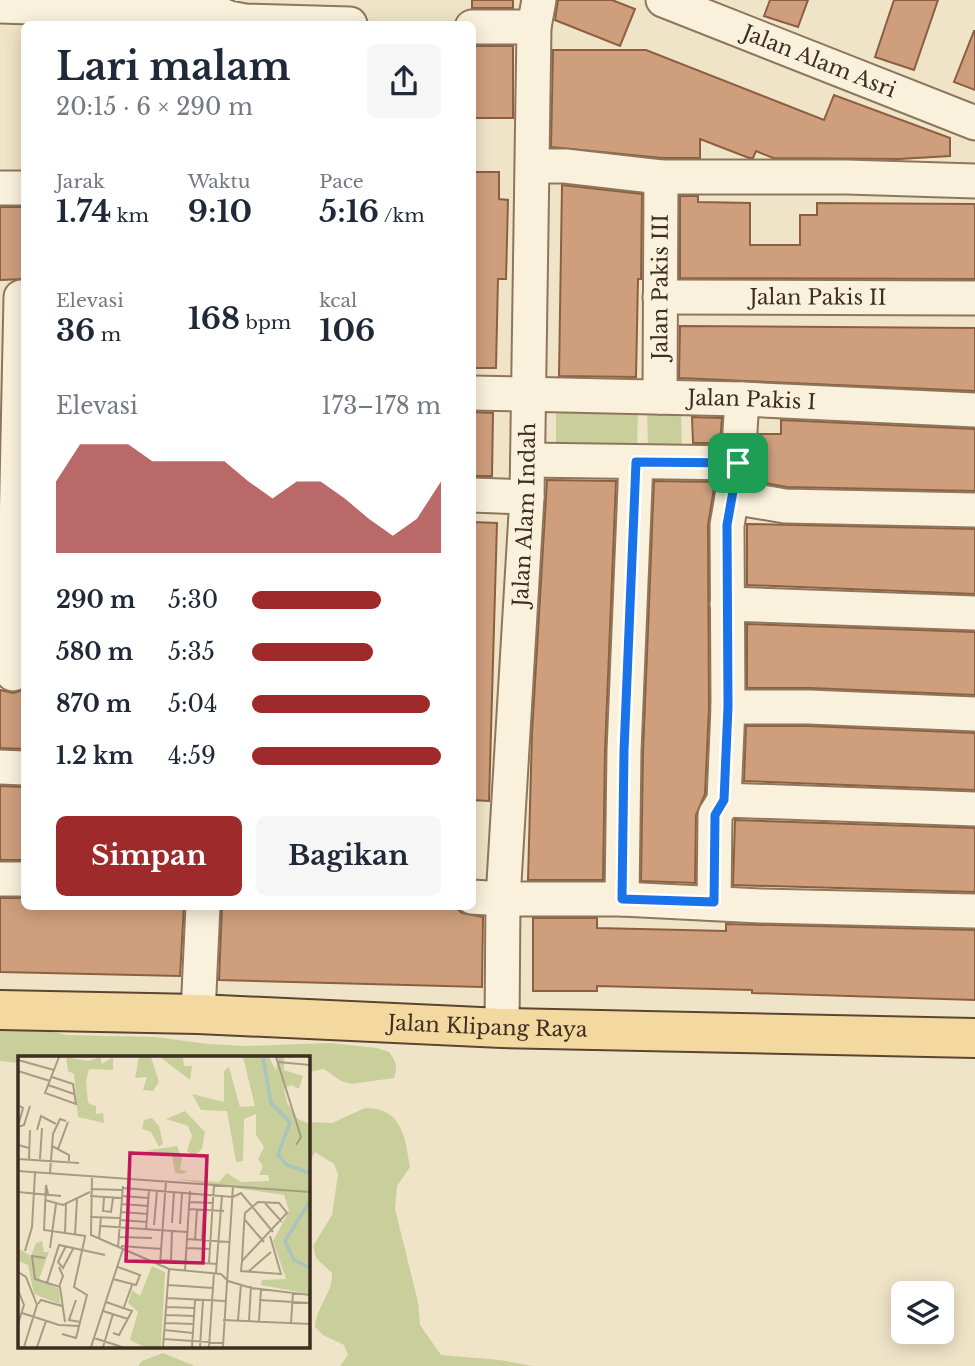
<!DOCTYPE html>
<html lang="id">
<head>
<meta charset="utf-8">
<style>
  body { margin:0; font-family:"Libre Baskerville",serif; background:#f6f6f7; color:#1f2937; height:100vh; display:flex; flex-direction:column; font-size:26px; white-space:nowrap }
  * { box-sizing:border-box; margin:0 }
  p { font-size:23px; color:#747a83 }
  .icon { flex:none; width:38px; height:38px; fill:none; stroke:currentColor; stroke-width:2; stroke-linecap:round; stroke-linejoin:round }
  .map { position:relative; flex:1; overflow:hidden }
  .panel { position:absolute; left:21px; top:21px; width:455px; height:889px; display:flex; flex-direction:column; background:#fff; border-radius:10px; box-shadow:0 4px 18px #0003 }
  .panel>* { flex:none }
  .controls { position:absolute; left:891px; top:1281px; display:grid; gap:14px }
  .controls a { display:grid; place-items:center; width:63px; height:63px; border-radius:10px; background:#fff; box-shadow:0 4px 18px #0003; font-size:35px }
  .pin { position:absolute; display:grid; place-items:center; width:60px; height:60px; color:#fff; margin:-30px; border-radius:14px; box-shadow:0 4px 10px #0006 }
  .round { display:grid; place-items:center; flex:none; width:74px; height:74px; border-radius:10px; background:#f6f6f7 }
  .head { display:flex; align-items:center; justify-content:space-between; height:119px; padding:0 35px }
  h1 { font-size:38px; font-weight:700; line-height:52px }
  .stats { display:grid; grid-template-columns:repeat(3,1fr); gap:10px; height:119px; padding:7px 35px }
  .stats div { display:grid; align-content:center }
  .stats b { font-size:30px; font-weight:700 }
  .stats small { font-size:19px; font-weight:400 }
  .stats p { font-size:19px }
  .chart { height:196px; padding:14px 35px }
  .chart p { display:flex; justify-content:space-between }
  .chart svg { width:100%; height:126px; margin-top:7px; fill:#9e2a2b; opacity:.7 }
  .action { display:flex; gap:14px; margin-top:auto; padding:14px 35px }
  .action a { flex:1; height:80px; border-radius:10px; background:#9e2a2b; color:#fff; font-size:28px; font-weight:700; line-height:80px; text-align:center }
  .action a+a { background:#f6f6f7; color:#1f2937 }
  ul { padding:0 35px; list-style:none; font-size:23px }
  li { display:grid; grid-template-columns:112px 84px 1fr; align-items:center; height:52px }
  li i { height:18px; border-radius:9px; background:#9e2a2b }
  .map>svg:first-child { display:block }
  .green { fill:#c9cf9b }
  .building { fill:#cf9f7d; stroke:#8d5f41; stroke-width:2 }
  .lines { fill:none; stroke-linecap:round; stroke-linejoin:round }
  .minor-casing { stroke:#8d765c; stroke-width:37 }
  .major-casing { stroke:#5b4430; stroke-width:42 }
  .minor { stroke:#faf1dc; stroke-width:33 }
  .major { stroke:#f3d9a0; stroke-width:38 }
  .route-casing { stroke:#fff; stroke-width:14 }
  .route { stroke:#1a73e8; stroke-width:9 }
  .labels { text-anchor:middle; stroke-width:5; stroke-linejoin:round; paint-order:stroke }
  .street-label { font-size:21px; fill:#3d2e20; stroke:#f7eed8 }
  .inset-river { fill:none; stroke:#a9c4bc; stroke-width:3.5 }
  .inset-road { fill:none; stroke:#a89b85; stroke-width:2 }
  .view { fill:#c2185b; fill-opacity:0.15; stroke:#c2185b; stroke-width:3.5 }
  .inset-edge { fill:none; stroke:#3d2e20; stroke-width:3.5 }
</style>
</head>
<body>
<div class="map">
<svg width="975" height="1366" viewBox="0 0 975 1366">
  <rect width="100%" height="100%" fill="#f0e4c8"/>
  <!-- green -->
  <path class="green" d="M556 408H638L637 451H556Z
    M647 408H681L682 452H648Z
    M0 1025 31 1027 67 1035 156 1037 208 1044 244 1046 330 1043 377 1048 389 1052C396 1061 398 1067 394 1078L351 1084 341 1081 324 1069 313 1071 308 1075V1058H19V1063L0 1061Z
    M365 1108C403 1108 405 1138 410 1167L397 1186 395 1209 418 1302 420 1325 441 1355 500 1360 533 1366H340L348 1355 344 1345 323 1335 315 1327C316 1307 333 1293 332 1273L316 1258 313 1246 332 1215 338 1174 334 1164 315 1152 308 1164V1122L332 1123Z
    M163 1353 195 1366H138L142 1361Z"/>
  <!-- building -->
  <path class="building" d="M472 0H513V8H472Z
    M558 0H612L635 9 620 46 555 20Z
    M770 0H808L798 27 764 16Z
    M894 0H938L914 70 875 57Z
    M974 31H975V90L954 82Z
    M472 46H513V118H472Z
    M553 50H646L824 120 834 95 950 138V156L899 159 773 158 756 151 753 158H749L700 139V158H662L551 147Z
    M472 172H499V199L508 200 506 279H498L496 368H472Z
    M562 185 642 194 641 279H638L636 377 559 376Z
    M680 196H698V202L750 203V245H800V215H817V203L975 204V279L680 278Z
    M0 207H24V279L0 280Z
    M680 326 975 328V391L679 378Z
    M472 412 493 413 492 476H472Z
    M692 417 722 418 720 443H693Z
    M781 420 975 429V491L787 487 754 481 759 434H781Z
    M547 480 616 481 605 751 603 880H528L532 733Z
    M654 481 715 482 708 525 709 707 705 794 696 815 695 883 641 881 643 752Z
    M472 522 497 523 489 801 472 800Z
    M747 524 975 529V594L747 585Z
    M747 624 975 632V695L810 688H747Z
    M0 690 13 693 24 690V749L0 748Z
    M746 726H809L975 733V790L744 781Z
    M0 786 24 787V860H0Z
    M735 820 975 828V892L733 885Z
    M0 898H24V906H184L180 976 0 972Z
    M222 906 456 908 462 913 483 917 482 987 219 980Z
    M533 918H597V928L726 931V924L975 930V1000L752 993V990L597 986V991H533Z"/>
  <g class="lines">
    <!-- minor casing -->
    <g class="minor-casing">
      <g id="minor">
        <path id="s1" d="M663 0 975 123"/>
        <path d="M0 6 217 13 229 18 245 21 350 24"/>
        <path d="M472 27H534"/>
        <path d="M533 166H565L661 177H847L975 181"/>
        <path d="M0 188H24"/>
        <path id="s2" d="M660 297 975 298"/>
        <path id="s3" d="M472 393 742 399 975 410"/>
        <path id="s4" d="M660 397 661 177"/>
        <path d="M528 460 738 463"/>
        <path d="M472 495 527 497"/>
        <path d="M732 497 785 506 975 510"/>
        <path d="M727 604 975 613"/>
        <path d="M13 674 21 297"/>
        <path d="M728 707H809L975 714"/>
        <path d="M0 767 24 768"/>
        <path d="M724 800 975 809"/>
        <path d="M0 879H24"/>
        <path d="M472 897 503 899H622L760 906 975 911"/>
        <path d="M622 899 624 751 636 462"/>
        <path d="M714 902 715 815 724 800 728 707 727 525 738 463 742 399"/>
        <path d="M198 1014 203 906"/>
        <path id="s5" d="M502 1028 503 899 527 497 534 27 539 0"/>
      </g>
    </g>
    <!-- major casing -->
    <g class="major-casing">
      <g id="major">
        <path id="s6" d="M0 1010 198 1014 502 1028 975 1038"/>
      </g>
    </g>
    <!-- minor -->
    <use href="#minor" class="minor"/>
    <!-- major -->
    <use href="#major" class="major"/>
  </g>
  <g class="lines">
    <!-- route casing -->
    <g class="route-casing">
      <path id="route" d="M636 462 738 463 727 525 728 707 724 800 715 815 714 902 622 899 624 751Z"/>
    </g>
    <!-- route -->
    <use href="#route" class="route"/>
  </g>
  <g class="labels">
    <!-- street labels -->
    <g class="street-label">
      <text dy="7" stroke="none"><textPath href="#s1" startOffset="168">Jalan Alam Asri</textPath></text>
      <text dy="7" stroke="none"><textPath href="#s4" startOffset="110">Jalan Pakis III</textPath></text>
      <text dy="7" stroke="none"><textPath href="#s2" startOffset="158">Jalan Pakis II</textPath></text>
      <text dy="7" stroke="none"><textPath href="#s3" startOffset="280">Jalan Pakis I</textPath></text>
      <text dy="7" stroke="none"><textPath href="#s5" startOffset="514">Jalan Alam Indah</textPath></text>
      <text dy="7" stroke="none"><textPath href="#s6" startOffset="488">Jalan Klipang Raya</textPath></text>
    </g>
  </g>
  <!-- overview -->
  <g transform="translate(18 1056)">
    <rect width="292" height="292" fill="#f0e4c8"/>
    <path d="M48 1 70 5 82 1 84 8 95 1V14L71 13 68 25 70 47 78 50V58L85 57 86 67 60 61 56 18 50 15ZM121 1H133L141 26 135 35 125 34 129 21 117 22ZM142 1H165L166 10H174L172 24ZM225 1H251L258 15 260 1H266V14L285 20 281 33 273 29 266 33 269 47 280 63 292 68V238L243 229 244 224 268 223 255 185 271 155 266 139 157 123 201 126 209 117 223 126 251 125 250 119H241L245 110 240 103 246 91 238 79V58L226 63 225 105 218 106 209 55 183 54 174 38 206 46V15L211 11 222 51 237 50ZM167 55 187 76 184 93 176 100 169 95 174 80 170 70 148 63ZM134 62 141 70 145 87 141 91 133 76 124 73 126 64ZM159 90 164 102 162 114 169 115 165 118 157 117 154 99 126 95ZM24 185 26 196H31L21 223 41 233 42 248 16 238 10 209 0 205V192L13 200 18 187ZM134 210 147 216 143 291H126L112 284 120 256 110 247 114 234 122 240Z" fill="#c9cf9b"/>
    <path class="inset-river" d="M245 1 253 47 272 66 260 99 269 109 292 117M292 145 267 185 276 204 292 212"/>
    <path class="inset-road" d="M258 1 283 81 278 89M0 4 36 14M260 6 292 9M0 15 32 25M34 21 55 28 58 48 27 37 41 1M30 29 56 38M0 49 5 52 0 70M0 71 6 69 12 50M1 74 0 89 11 92M19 74 23 60 38 68M34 90 51 99V105M40 93 50 66M0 103 61 107M11 103 12 74M22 103 24 72M0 115 292 136M32 117 35 78 42 63 48 65M74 120 73 179 151 213 203 218M105 132 215 141 223 137 255 176M73 133 104 134M0 136 43 140M30 138 28 129 26 174 68 180M72 140 104 142M104 140 130 142M86 142 85 155 93 156 95 142M27 144 45 149 72 136M171 146 195 147M246 146 264 166M104 148 130 150M171 153 206 155M103 156 130 158M72 161 102 162M102 164 129 166M227 164 246 186M154 167 156 136M162 168 164 137M136 169 139 135M83 170 169 176M128 174 131 134M47 178 48 148M57 179 59 143M101 181 134 182M81 183 83 161M169 183 211 186M177 184 179 154M184 184 186 154M48 190 40 206 45 212 56 191M103 190 144 193M100 191 105 130M32 192 38 148M168 192 192 193M7 195 14 171 17 117M27 202 14 200 17 223 42 231 47 266M143 204 199 208M153 204 154 175M224 205 269 157 261 147 240 146 227 157 226 169 224 205 223 215 263 218 252 180M191 207 196 129M142 209 148 125M167 214 172 135M231 215 253 196M0 216 8 221 19 249 6 291M198 217 204 139M203 218 210 225 237 233M95 223 118 229 122 219 100 211M29 227 41 189 87 199M150 229 195 232M41 231 45 220 41 211M233 232 292 239M0 234 6 249 0 268M149 242 207 245M58 244 51 264 62 266M241 244 292 247M88 246 114 255 101 279 95 277M20 248 23 244 44 250M106 251 114 229M149 251 177 252M85 255 110 263M4 257 41 269 61 270M148 259 176 260M205 264 292 268V263M220 264 223 228M231 265 233 230M241 265 243 233M147 267 176 268M273 267 275 236M146 274 175 277M44 278 58 282 69 239 56 231 67 181M76 282 104 291M145 283 206 287M19 291 28 265M73 291 105 193M85 291 95 258M145 291 151 213M174 291 177 244M182 291 185 244M191 291 196 217M205 291 215 130"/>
    <path class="view" d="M112 97 189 100 185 207 108 205Z"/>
    <rect width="292" height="292" class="inset-edge"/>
  </g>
</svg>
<div class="controls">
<a><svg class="icon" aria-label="layers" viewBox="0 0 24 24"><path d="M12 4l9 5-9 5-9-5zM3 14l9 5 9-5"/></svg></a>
</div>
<div class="pin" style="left:738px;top:463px;background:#1e9e55"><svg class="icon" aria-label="arrive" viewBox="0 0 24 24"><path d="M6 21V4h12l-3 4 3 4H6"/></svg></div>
<section class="panel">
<div class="head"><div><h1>Lari malam</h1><p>20:15 · 6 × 290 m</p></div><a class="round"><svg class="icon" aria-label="share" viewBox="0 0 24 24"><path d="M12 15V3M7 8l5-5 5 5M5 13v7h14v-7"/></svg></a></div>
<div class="stats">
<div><p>Jarak</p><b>1.74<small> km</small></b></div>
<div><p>Waktu</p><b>9:10</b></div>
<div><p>Pace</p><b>5:16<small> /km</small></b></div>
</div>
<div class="stats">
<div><p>Elevasi</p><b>36<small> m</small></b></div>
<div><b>168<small> bpm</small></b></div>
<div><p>kcal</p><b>106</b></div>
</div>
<div class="chart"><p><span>Elevasi</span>173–178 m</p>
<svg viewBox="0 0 160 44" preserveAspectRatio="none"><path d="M0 44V19L10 6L20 6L30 6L40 12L50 12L60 12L70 12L80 19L90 25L100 19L110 19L120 25L130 32L140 38L150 32L160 19V44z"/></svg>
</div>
<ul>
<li><b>290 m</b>5:30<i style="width:68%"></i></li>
<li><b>580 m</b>5:35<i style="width:64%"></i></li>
<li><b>870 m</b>5:04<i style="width:94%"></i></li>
<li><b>1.2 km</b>4:59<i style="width:100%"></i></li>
</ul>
<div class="action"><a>Simpan</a><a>Bagikan</a></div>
</section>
</div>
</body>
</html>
